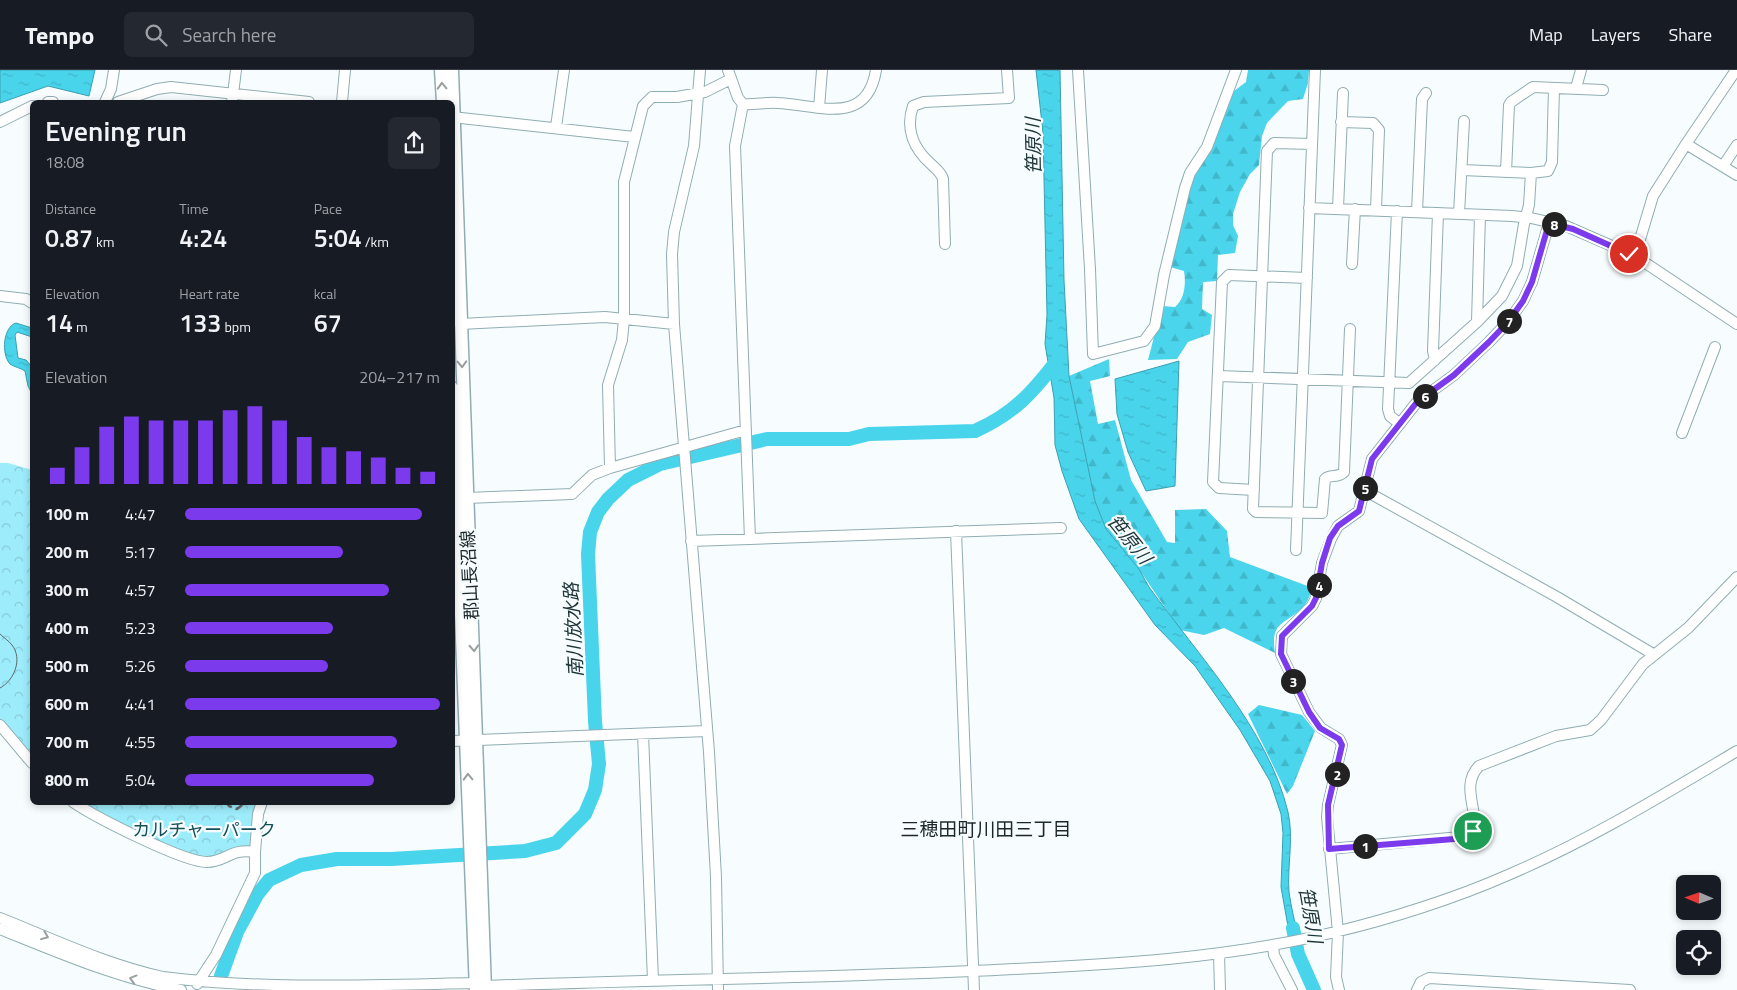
<!DOCTYPE html>
<html lang="en">
<head>
<meta charset="utf-8">
<style>
  body { margin:0; font-family:"Titillium Web","Noto Sans JP",sans-serif; background:#242831; color:#f1f3f6; height:100vh; display:flex; flex-direction:column; font-size:19px; white-space:nowrap }
  * { box-sizing:border-box; margin:0 }
  p { font-size:16px; color:#9ea1a6 }
  .icon { flex:none; width:28px; height:28px; fill:none; stroke:currentColor; stroke-width:2; stroke-linecap:round; stroke-linejoin:round }
  .map { position:relative; flex:1; overflow:hidden }
  .drawer { position:absolute; left:30px; top:30px; width:425px; height:705px; display:flex; flex-direction:column; background:#171b24; border-radius:8px; box-shadow:0 2px 8px #0003 }
  .drawer>* { flex:none }
  .needle { width:32px; rotate:272deg }
  .controls { position:absolute; left:1676px; top:805px; display:grid; gap:10px }
  .controls a { display:grid; place-items:center; width:45px; height:45px; border-radius:8px; background:#171b24; box-shadow:0 2px 8px #0003; font-size:25px }
  .pin { position:absolute; display:grid; place-items:center; width:42px; height:42px; color:#fff; margin:-21px; border:2px solid #fff; border-radius:50%; box-shadow:0 1px 5px #0007 }
  .km { position:absolute; width:25px; height:25px; margin:-12px; border-radius:50%; background:#222; color:#fff; font-size:14px; line-height:25px; text-align:center }
  .round { display:grid; place-items:center; flex:none; width:52px; height:52px; border-radius:8px; background:#242831 }
  .head { display:flex; align-items:center; justify-content:space-between; height:85px; padding:0 15px }
  h1 { font-size:28px; font-weight:600; line-height:38px }
  .figures { display:grid; grid-template-columns:repeat(3,1fr); gap:8px; height:85px; padding:5px 15px }
  .figures div { display:grid; align-content:center }
  .figures b { font-size:25px; font-weight:600 }
  .figures small { font-size:14px; font-weight:400 }
  .figures p { font-size:14px }
  .chart { height:140px; padding:10px 15px }
  .chart p { display:flex; justify-content:space-between }
  .chart svg { width:100%; height:90px; margin-top:5px; stroke:#7c3aed; stroke-width:6 }
  ul { padding:0 15px; list-style:none; font-size:16px }
  li { display:grid; grid-template-columns:80px 60px 1fr; align-items:center; height:38px }
  li i { height:12px; border-radius:6px; background:#7c3aed }
  header { display:flex; align-items:center; gap:30px; box-sizing:border-box; height:70px; padding:0 25px; background:#171b24; border-bottom:1px solid #363941 }
  header strong { font-size:24px }
  nav { display:flex; gap:28px; margin-inline-start:auto; font-size:18px }
  .search { width:350px; height:45px; background:#242831; display:flex; align-items:center; gap:12px; box-sizing:border-box; padding:0 18px; border-radius:8px; color:#9ea1a6; font-size:19px }
  .map>svg:first-child { display:block }
  .forest { fill:url(#forest-firs) }
  .park { fill:url(#park-crowns) }
  .water { fill:url(#water-ripples); stroke:#3ba0b1 }
  .lines { fill:none; stroke-linecap:round; stroke-linejoin:round }
  .river { stroke:#48d4eb; stroke-width:14 }
  .minor-casing { stroke:#90adb3; stroke-width:12 }
  .major-casing { stroke:#90adb3; stroke-width:15 }
  .minor { stroke:#fff; stroke-width:10 }
  .major { stroke:#fff; stroke-width:12 }
  .tram { stroke:#616a6d; stroke-width:1 }
  .rail { stroke:#616a6d; stroke-width:2.5; stroke-dasharray:8 4; stroke-linecap:butt }
  .oneway { stroke:#999e9f }
  .route-casing { stroke:#fff; stroke-width:10 }
  .route { stroke:#7c3aed; stroke-width:6 }
  .labels { text-anchor:middle; stroke-width:4.5; stroke-linejoin:round; paint-order:stroke }
  .street-label { font-size:18px; fill:#1c272a; stroke:#f7fdfe }
  .park-label { font-size:18px; fill:#154f59; stroke:#f7fdfe }
  .water-label { font-size:19px; font-style:italic; fill:#1d3439; stroke:#f7fdfe }
  .neighbourhood-label { font-size:19px; fill:#1c272a; stroke:#f7fdfe }
</style>
</head>
<body>
<header>
<strong>Tempo</strong>
<div class="search"><svg class="icon" aria-label="search" viewBox="0 0 24 24"><circle cx="10" cy="10" r="6"/><path d="M15 15l6 6"/></svg>Search here</div>
<nav><a>Map</a><a>Layers</a><a>Share</a></nav>
</header>
<div class="map">
<svg width="1737" height="920" viewBox="0 0 1737 920">
  <defs>
    <pattern id="forest-firs" width="22" height="20" patternUnits="userSpaceOnUse" patternTransform="scale(1.25)"><rect width="22" height="20" fill="#4ad5ec"/><path d="M5 1l3.5 6h-7zM16 11l3.5 6h-7z" fill="#40b7cb"/></pattern>
    <pattern id="park-crowns" width="20" height="18" patternUnits="userSpaceOnUse" patternTransform="scale(1.25)"><rect width="20" height="18" fill="#9decfb"/><path d="M2 6a3 3 0 1 1 6 0M12 15a3 3 0 1 1 6 0" fill="none" stroke="#87cad7"/></pattern>
    <pattern id="water-ripples" width="26" height="14" patternUnits="userSpaceOnUse" patternTransform="scale(1.25)"><rect width="26" height="14" fill="#48d4eb"/><path d="M2 4q2-2 4 0t4 0M15 11q2-2 4 0t4 0" fill="none" stroke="#3eb6ca"/></pattern>
  </defs>
  <rect width="100%" height="100%" fill="#f7fdfe"/>
  <!-- forest -->
  <path class="forest" d="M1248 0H1309L1308 13 1303 29 1288 31 1267 53 1262 66 1259 95 1250 104 1240 122 1233 144V155L1238 166 1235 183 1218 185 1217 211 1203 212 1202 239 1212 245 1210 264 1188 272 1177 289 1148 290 1162 236 1175 237C1185 229 1186 213 1184 201L1170 197 1190 114 1234 21 1246 12Z
    M1109 289 1110 306 1090 311 1098 354 1115 350 1131 410 1167 472 1175 473V440L1206 439 1227 461 1230 487 1313 518C1310 524 1308 532 1304 536 1285 556 1270 550 1275 583L1224 558 1204 565 1180 560 1139 499 1106 459 1095 431 1069 306Z
    M1259 635 1302 645 1315 661 1293 716 1287 724 1248 644Z"/>
  <!-- park -->
  <path class="park" d="M0 393H8L32 400V690L0 653Z
    M76 733H265L252 777 221 787H190Z"/>
  <!-- water -->
  <path class="water" d="M0 0H95L89 26 48 16 0 33Z
    M1036 0H1060L1064 210 1069 306 1095 431 1106 459 1139 499 1149 517C1198 585 1268 659 1288 742 1294 768 1287 796 1289 822 1291 837 1295 852 1298 867L1290 868 1281 817 1283 763 1281 744 1270 711 1240 660 1195 596 1155 555 1079 449 1062 401 1055 375 1054 328 1045 274 1047 245 1043 63Z
    M16 253 32 258V267L17 262 15 265 18 288 26 290 32 297V324L28 316 25 301C21 298 14 297 10 294 1 284 3 257 16 253Z
    M1179 291 1175 416 1146 421 1128 382 1117 344 1115 309Z"/>
  <g class="lines">
    <!-- river -->
    <path class="river" d="M1293 858 1298 884 1314 920
      M221 906 237 862 257 825 269 810 301 795 337 789H391L525 781 556 773 585 744 595 720 599 694 595 651 588 484 590 462 598 442 608 429 628 410 660 394 767 369H849L869 364 975 361C1014 344 1034 321 1059 288"/>
    <!-- minor casing -->
    <g class="minor-casing">
      <path id="minor" d="M700 0 694 76 674 162 672 184 674 254 709 682 716 807 718 920
        M728 0 738 28 743 34 735 76 750 469
        M1078 0 1090 199 1093 284 1144 271 1155 256 1164 205 1185 118 1190 103 1207 77 1236 0
        M1736 0 1686 74 1737 105
        M1576 18 1581 0
        M48 32H53
        M105 32 111 19 114 0
        M118 32 157 19 171 17 309 32
        M232 32 236 0
        M342 32 345 0
        M743 34C754 35 766 32 778 33 818 35 867 57 876 0
        M819 38 822 0
        M452 47 634 67
        M0 52 32 36
        M1341 52 1373 53 1379 60 1376 140
        M556 57 564 0
        M1312 74 1274 73 1267 81 1253 439 1256 442 1322 443 1325 409C1330 403 1338 409 1344 402L1350 259
        M1723 96 1737 75
        M1462 100 1531 103 1548 101 1552 92 1554 18
        M1506 102 1509 35 1511 32 1533 17 1603 20
        M1309 138 1512 146 1531 148 1566 156 1635 186 1737 254
        M1338 138 1343 23
        M1397 141 1388 339 1390 346 1400 354
        M1417 142 1422 29 1426 23
        M1459 144 1464 51
        M945 174 943 109C941 102 936 99 931 94 914 79 905 59 913 36L924 32 1009 28 1007 0
        M1635 186 1653 126 1686 74
        M1352 194 1355 139
        M0 226 26 229 32 233
        M1477 252 1480 145
        M460 254 605 247 674 254
        M1435 290 1433 281 1438 143
        M1219 306 1409 313 1477 252 1502 226 1517 196 1524 154 1529 135 1531 103
        M1682 363 1715 277
        M610 398 608 315 622 270 624 249V112L643 36 652 27H677L705 22 731 9
        M1254 420 1219 418 1213 412 1222 212 1229 205 1307 208
        M1364 420 1557 527 1653 584
        M467 428 572 424 592 405 610 398 746 360
        M956 461 974 920
        M691 471 1061 458
        M1296 480 1315 0
        M0 655 32 693
        M643 664 653 910
        M452 671 707 661
        M73 732C95 747 183 792 207 792 226 792 230 778 255 782V803L216 885 197 914
        M1329 779 1471 766C1483 745 1458 718 1479 696L1556 666 1590 660 1601 650 1643 594 1688 558 1737 507
        M255 782 258 744 262 732
        M0 848C53 869 107 895 163 907 262 920 375 915 476 913L485 916C648 910 811 908 973 901 1095 895 1216 891 1335 862 1390 849 1456 828 1508 805 1588 771 1663 725 1737 681
        M0 859C60 883 117 908 181 920
        M1273 876 1274 885 1292 920
        M1219 884 1220 920
        M1339 920 1336 907 1338 862 1327 747 1328 735 1342 675 1339 669 1321 658 1309 642 1281 584 1282 566 1312 536 1316 528 1322 493 1331 469 1338 456 1359 441 1372 389 1417 332 1454 305 1489 272 1508 252 1523 231 1532 212 1549 153
        M1417 920 1421 912 1429 908 1630 920"/>
    </g>
    <!-- major casing -->
    <g class="major-casing">
      <path id="major" d="M441 0 443 32
        M452 0 485 920
        M452 318 476 920"/>
    </g>
    <!-- minor -->
    <use href="#minor" class="minor"/>
    <!-- major -->
    <use href="#major" class="major"/>
    <!-- tram -->
    <path class="tram" d="M0 564C4 568 9 571 12 575 23 589 14 611 0 618"/>
    <!-- rail -->
    <path class="rail" d="M226 732 229 736 237 739 246 732"/>
  </g>
  <!-- one-way arrows -->
  <defs><path id="oneway-chevron" d="M-2-3.5L2.5 0L-2 3.5" fill="none" stroke-width="1.6" stroke-linecap="round" stroke-linejoin="round" transform="scale(1.25)"/></defs>
  <g class="oneway">
    <use href="#oneway-chevron" transform="translate(442 16) rotate(-92)"/>
    <use href="#oneway-chevron" transform="translate(462 294) rotate(88)"/>
    <use href="#oneway-chevron" transform="translate(474 578) rotate(87)"/>
    <use href="#oneway-chevron" transform="translate(468 707) rotate(-92)"/>
    <use href="#oneway-chevron" transform="translate(45 866) rotate(22)"/>
    <use href="#oneway-chevron" transform="translate(133 909) rotate(-165)"/>
  </g>
  <g class="lines">
    <!-- route casing -->
    <g class="route-casing">
      <path id="route" d="M1473 761 1472 766 1467 768 1329 779 1328 735 1342 675 1339 669 1320 658 1309 642 1281 584 1282 566 1312 536 1316 528 1322 493 1330 468 1338 456 1359 441 1372 389 1417 332 1454 305 1489 272 1508 252 1523 231 1532 212 1549 153 1573 159 1629 184"/>
    </g>
    <!-- route -->
    <use href="#route" class="route"/>
  </g>
  <g class="labels">
    <!-- street labels -->
    <g class="street-label">
      <text transform="translate(470 505) rotate(-93)" y="6">郡山長沼線</text>
    </g>
    <!-- park labels -->
    <g class="park-label">
      <text x="204" y="766">カルチャーパーク</text>
    </g>
    <!-- water labels -->
    <g class="water-label">
      <text transform="translate(1033 76) rotate(-91)" y="7">笹原川</text>
      <text transform="translate(1130 469) rotate(51)" y="7">笹原川</text>
      <text transform="translate(573 560) rotate(-93)" y="7">南川放水路</text>
      <text transform="translate(1311 845) rotate(80)" y="7">笹原川</text>
    </g>
    <!-- neighbourhood labels -->
    <g class="neighbourhood-label">
      <text x="986" y="766">三穂田町川田三丁目</text>
    </g>
  </g>
</svg>
<div class="controls">
<a><svg class="needle" viewBox="-14 -14 28 28"><path d="M0-13l5 13h-10z" fill="#e53935"/><path d="M0 13l5-13h-10z" fill="#9ea1a6"/></svg></a>
<a><svg class="icon" aria-label="locate" viewBox="0 0 24 24"><circle cx="12" cy="12" r="6"/><path d="M12 2v4M12 18v4M2 12h4M18 12h4"/></svg></a>
</div>
<div class="pin" style="left:1473px;top:761px;background:#1e9e55"><svg class="icon" aria-label="arrive" viewBox="0 0 24 24"><path d="M6 21V4h12l-3 4 3 4H6"/></svg></div>
<div class="pin" style="left:1629px;top:184px;background:#d93025"><svg class="icon" aria-label="check" viewBox="0 0 24 24"><path d="M5 12l5 5 9-10"/></svg></div>
<b class="km" style="left:1365px;top:776px">1</b>
<b class="km" style="left:1337px;top:704px">2</b>
<b class="km" style="left:1293px;top:611px">3</b>
<b class="km" style="left:1319px;top:515px">4</b>
<b class="km" style="left:1365px;top:418px">5</b>
<b class="km" style="left:1425px;top:326px">6</b>
<b class="km" style="left:1509px;top:251px">7</b>
<b class="km" style="left:1554px;top:154px">8</b>
<section class="drawer">
<div class="head"><div><h1>Evening run</h1><p>18:08</p></div><a class="round"><svg class="icon" aria-label="share" viewBox="0 0 24 24"><path d="M12 15V3M7 8l5-5 5 5M5 13v7h14v-7"/></svg></a></div>
<div class="figures">
<div><p>Distance</p><b>0.87<small> km</small></b></div>
<div><p>Time</p><b>4:24</b></div>
<div><p>Pace</p><b>5:04<small> /km</small></b></div>
</div>
<div class="figures">
<div><p>Elevation</p><b>14<small> m</small></b></div>
<div><p>Heart rate</p><b>133<small> bpm</small></b></div>
<div><p>kcal</p><b>67</b></div>
</div>
<div class="chart"><p><span>Elevation</span>204–217 m</p>
<svg viewBox="0 0 160 44" preserveAspectRatio="none"><path d="M5 44V36M15 44V26M25 44V16M35 44V11M45 44V13M55 44V13M65 44V13M75 44V8M85 44V6M95 44V13M105 44V21M115 44V26M125 44V28M135 44V31M145 44V36M155 44V38"/></svg>
</div>
<ul>
<li><b>100 m</b>4:47<i style="width:93%"></i></li>
<li><b>200 m</b>5:17<i style="width:62%"></i></li>
<li><b>300 m</b>4:57<i style="width:80%"></i></li>
<li><b>400 m</b>5:23<i style="width:58%"></i></li>
<li><b>500 m</b>5:26<i style="width:56%"></i></li>
<li><b>600 m</b>4:41<i style="width:100%"></i></li>
<li><b>700 m</b>4:55<i style="width:83%"></i></li>
<li><b>800 m</b>5:04<i style="width:74%"></i></li>
</ul>
</section>
</div>
</body>
</html>
